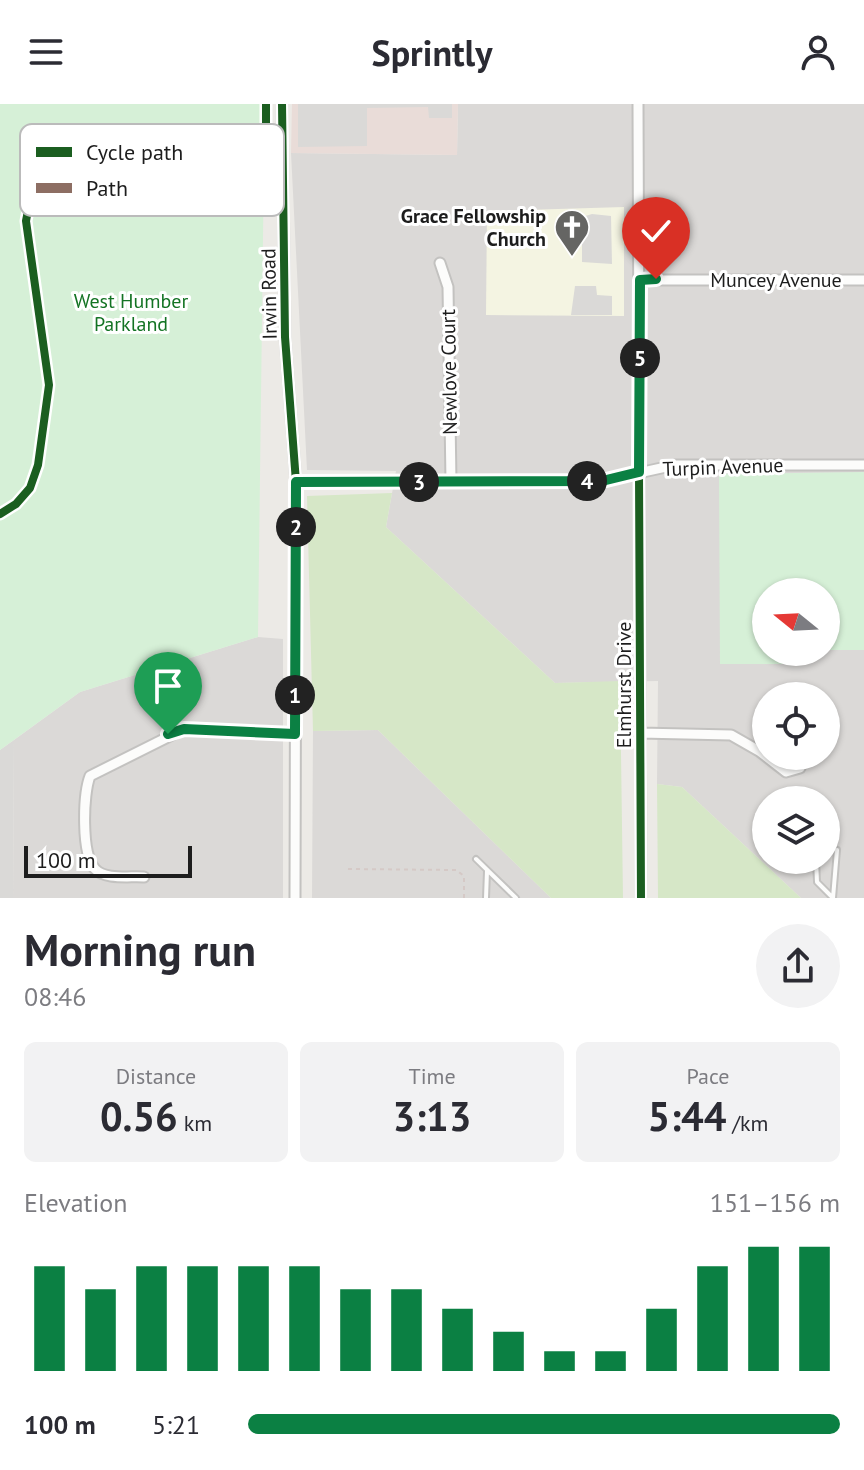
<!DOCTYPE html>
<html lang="en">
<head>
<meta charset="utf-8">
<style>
  body { margin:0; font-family:"PT Sans",sans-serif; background:#f2f2f3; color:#2b2b33; height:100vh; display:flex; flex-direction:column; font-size:30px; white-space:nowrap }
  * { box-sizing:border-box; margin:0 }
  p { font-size:26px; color:#7c7c81 }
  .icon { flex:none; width:44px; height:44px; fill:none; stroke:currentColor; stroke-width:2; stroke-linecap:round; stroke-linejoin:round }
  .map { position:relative; height:794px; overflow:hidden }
  .drawer { display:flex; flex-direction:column; background:#fff; flex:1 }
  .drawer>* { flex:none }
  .needle { width:52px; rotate:288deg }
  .tools { position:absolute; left:752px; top:474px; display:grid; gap:16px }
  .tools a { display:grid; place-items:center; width:88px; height:88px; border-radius:50%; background:#fff; box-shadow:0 2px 6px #0004; font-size:40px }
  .scale { position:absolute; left:24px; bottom:20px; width:168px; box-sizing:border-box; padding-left:8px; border:4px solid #1d1d1d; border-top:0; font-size:22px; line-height:28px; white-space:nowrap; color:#1d1d1d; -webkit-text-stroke:6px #fff; paint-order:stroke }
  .pin { position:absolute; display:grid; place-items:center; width:68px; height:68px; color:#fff; margin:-82px -34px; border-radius:50% 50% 50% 0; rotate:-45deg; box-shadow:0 0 8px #0007 }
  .pin .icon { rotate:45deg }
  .km { position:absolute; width:40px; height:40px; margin:-20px; border-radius:50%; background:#222; color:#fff; font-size:22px; line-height:40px; text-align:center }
  .round { display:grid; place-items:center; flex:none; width:84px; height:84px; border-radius:42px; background:#f2f2f3 }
  .head { display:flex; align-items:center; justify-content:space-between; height:136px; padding:0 24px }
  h1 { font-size:44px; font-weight:800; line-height:60px }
  .figures { display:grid; grid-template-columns:repeat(3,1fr); gap:12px; height:136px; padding:8px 24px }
  .figures div { display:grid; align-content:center; border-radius:12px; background:#f2f2f3; text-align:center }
  .figures b { font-size:40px; font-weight:800 }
  .figures small { font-size:22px; font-weight:400 }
  .figures p { font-size:22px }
  .chart { height:224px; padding:16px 24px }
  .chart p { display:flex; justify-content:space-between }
  .chart svg { width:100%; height:144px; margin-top:8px; stroke:#0b8043; stroke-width:6 }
  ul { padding:0 24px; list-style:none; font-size:26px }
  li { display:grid; grid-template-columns:128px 96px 1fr; align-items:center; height:60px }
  li i { height:20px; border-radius:10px; background:#0b8043 }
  header { display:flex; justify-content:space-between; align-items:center; height:104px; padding:0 24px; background:#fff; font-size:36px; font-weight:800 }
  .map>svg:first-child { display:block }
  .residential { fill:#dbd9d7; fill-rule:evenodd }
  .commercial { fill:#e9dcd8 }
  .education { fill:#f4f4e2 }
  .religious { fill:#dad9d7 }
  .grass { fill:#d6e7c7 }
  .park { fill:#d6f0d7 }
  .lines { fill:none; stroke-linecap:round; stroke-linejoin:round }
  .lane-casing { stroke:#c3c2c0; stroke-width:8 }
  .street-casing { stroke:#c3c2c0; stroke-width:13 }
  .path { stroke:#d5c9c6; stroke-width:2; stroke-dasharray:4 4; stroke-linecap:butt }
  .lane { stroke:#fcfcfb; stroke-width:4 }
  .street { stroke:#fcfcfb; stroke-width:9 }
  .quiet { stroke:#8d6e63; stroke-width:6; stroke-dasharray:12 6; stroke-linecap:butt }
  .cycleway-casing { stroke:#fff; stroke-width:13 }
  .cycleway { stroke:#1b5e20; stroke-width:8 }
  .route-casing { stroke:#fff; stroke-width:16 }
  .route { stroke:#0b8043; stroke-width:10 }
  .labels { text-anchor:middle; stroke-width:6; stroke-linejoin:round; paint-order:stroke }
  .poi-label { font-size:20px; font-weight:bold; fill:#1d1d1d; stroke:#fff; text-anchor:end }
  .street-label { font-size:20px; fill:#1d1d1d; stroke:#fff }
  .park-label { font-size:20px; fill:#137323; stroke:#fff }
  .key { fill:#fff; stroke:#bbb; stroke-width:2 }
  .key-label { font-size:22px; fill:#1d1d1d }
</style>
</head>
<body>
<header><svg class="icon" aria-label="menu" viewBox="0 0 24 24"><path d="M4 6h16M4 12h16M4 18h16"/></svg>Sprintly<svg class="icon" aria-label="person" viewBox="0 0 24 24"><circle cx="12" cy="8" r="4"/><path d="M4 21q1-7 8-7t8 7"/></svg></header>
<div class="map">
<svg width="864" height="794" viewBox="0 0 864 794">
  <rect width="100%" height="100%" fill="#eceae6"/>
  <!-- residential -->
  <path class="residential" d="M458 0H864V794H801L682 683 657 680 658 577 555 579 386 423 396 367 307 366 291 49 457 51ZM766 488H826V548H766ZM766 592H826V652H766ZM766 696H826V756H766Z
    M258 533 283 535V794H13L14 636 80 588Z
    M378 626 551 794H312L313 627Z"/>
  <!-- commercial -->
  <path class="commercial" d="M292 0H458L457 51 291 49Z"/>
  <!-- education -->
  <path class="education" d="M624 103V212L486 211 487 107Z"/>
  <!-- religious -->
  <path class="religious" d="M298 0H452V14H429L428 3 367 4V42L298 43Z
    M592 110 611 112 612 160 582 158V113Z
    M575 182H596L597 191 612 192V211H571Z
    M14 636 13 794H0V646Z"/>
  <!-- grass -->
  <path class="grass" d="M392 389 386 423 555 579 620 577 623 794H551L378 626 313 627 307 392Z
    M657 680 682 683 801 794H658Z"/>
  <!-- park -->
  <path class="park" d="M0 0H263L264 54 258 533 80 588 0 646Z
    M864 368V546H826V488H766V548H799L800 560H720L719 370Z"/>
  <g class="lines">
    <!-- lane casing -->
    <g class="lane-casing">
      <path id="lane" d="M476 755 516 794
        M816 756 817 778 833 794
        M486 794 487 767
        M833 794 837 746"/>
    </g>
    <!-- street casing -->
    <g class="street-casing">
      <path id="street" d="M282 0 285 233 296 378 295 794
        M638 0 641 794
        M440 159 448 183 451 378
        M640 176H864
        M296 378 602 377 675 361H864
        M640 629 731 631 759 647 786 668 800 664 804 652
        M144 773C129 772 105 776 95 765 81 750 83 690 90 672L184 625 295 630"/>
    </g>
    <!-- path -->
    <path class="path" d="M348 765 456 766 464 772V794"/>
    <!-- lane -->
    <use href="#lane" class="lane"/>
    <!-- street -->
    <use href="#street" class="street"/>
    <!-- quiet -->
    <path class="quiet" d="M49 77 73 59 103 44"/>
    <!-- cycleway casing -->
    <g class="cycleway-casing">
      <path id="cycleway" d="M282 0 285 233 296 378 602 377 639 368 641 794
        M0 410 16 400 30 384 38 361 49 281 26 117C29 99 33 87 49 77 84 98 125 71 162 66 180 63 200 74 217 71 232 69 247 51 266 48V0"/>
    </g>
    <!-- cycleway -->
    <use href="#cycleway" class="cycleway"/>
  </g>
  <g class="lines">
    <!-- route casing -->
    <g class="route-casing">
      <path id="route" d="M168 630 184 625 295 630 296 378 602 377 639 368 640 176 656 175"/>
    </g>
    <!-- route -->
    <use href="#route" class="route"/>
  </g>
  <!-- icons -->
  <defs>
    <g id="church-pin" transform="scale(1.8)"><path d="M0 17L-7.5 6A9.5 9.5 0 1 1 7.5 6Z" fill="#656563" stroke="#fff"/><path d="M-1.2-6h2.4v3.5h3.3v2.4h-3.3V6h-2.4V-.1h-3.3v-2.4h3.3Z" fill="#fff"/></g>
  </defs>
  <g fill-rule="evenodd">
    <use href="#church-pin" x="572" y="123"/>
  </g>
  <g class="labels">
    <!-- poi labels -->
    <g class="poi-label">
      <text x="546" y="119">Grace Fellowship<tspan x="546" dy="23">Church</tspan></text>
    </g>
    <!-- street labels -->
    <g class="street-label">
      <text x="776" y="183">Muncey Avenue</text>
      <text transform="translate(269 190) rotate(-91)" y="7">Irwin Road</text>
      <text transform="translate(449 268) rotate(-91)" y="7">Newlove Court</text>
      <text transform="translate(723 363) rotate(-2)" y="7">Turpin Avenue</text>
      <text transform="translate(624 581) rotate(-90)" y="7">Elmhurst Drive</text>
    </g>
    <!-- park labels -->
    <g class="park-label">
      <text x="131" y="204">West Humber<tspan x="131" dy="23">Parkland</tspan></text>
    </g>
  </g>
  <!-- legend -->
  <rect x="20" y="20" width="264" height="92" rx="12" class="key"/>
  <rect x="36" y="43" width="36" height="10" fill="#1b5e20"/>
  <rect x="36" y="79" width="36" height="10" fill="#8d6e63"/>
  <g class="key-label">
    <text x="86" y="56">Cycle path</text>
    <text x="86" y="92">Path</text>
  </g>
</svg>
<div class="tools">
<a><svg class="needle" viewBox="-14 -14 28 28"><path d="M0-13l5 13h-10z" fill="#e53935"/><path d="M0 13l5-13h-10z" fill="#7c7c81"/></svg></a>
<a><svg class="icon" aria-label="locate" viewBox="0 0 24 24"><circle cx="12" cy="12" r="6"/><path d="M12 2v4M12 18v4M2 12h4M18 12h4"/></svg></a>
<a><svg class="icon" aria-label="layers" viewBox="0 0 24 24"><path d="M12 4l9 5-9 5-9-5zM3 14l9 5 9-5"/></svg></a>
</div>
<div class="scale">100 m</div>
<div class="pin" style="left:168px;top:630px;background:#1e9e55"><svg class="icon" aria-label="arrive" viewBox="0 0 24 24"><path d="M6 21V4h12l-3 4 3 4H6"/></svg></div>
<div class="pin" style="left:656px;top:175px;background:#d93025"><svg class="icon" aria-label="check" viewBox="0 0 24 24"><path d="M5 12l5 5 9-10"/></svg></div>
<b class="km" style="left:295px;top:591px">1</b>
<b class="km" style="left:296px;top:423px">2</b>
<b class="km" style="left:419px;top:378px">3</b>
<b class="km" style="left:587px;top:377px">4</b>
<b class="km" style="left:640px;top:254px">5</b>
</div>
<section class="drawer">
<div class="head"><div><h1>Morning run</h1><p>08:46</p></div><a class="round"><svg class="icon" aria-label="share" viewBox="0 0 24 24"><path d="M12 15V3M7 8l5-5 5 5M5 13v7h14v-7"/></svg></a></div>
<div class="figures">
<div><p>Distance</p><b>0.56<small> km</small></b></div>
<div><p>Time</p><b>3:13</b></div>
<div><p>Pace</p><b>5:44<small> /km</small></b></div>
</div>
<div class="chart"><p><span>Elevation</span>151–156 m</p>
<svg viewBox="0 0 160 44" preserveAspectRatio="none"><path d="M5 44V12M15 44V19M25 44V12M35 44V12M45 44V12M55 44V12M65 44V19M75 44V19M85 44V25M95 44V32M105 44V38M115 44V38M125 44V25M135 44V12M145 44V6M155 44V6"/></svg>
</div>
<ul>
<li><b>100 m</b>5:21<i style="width:100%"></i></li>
</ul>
</section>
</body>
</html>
